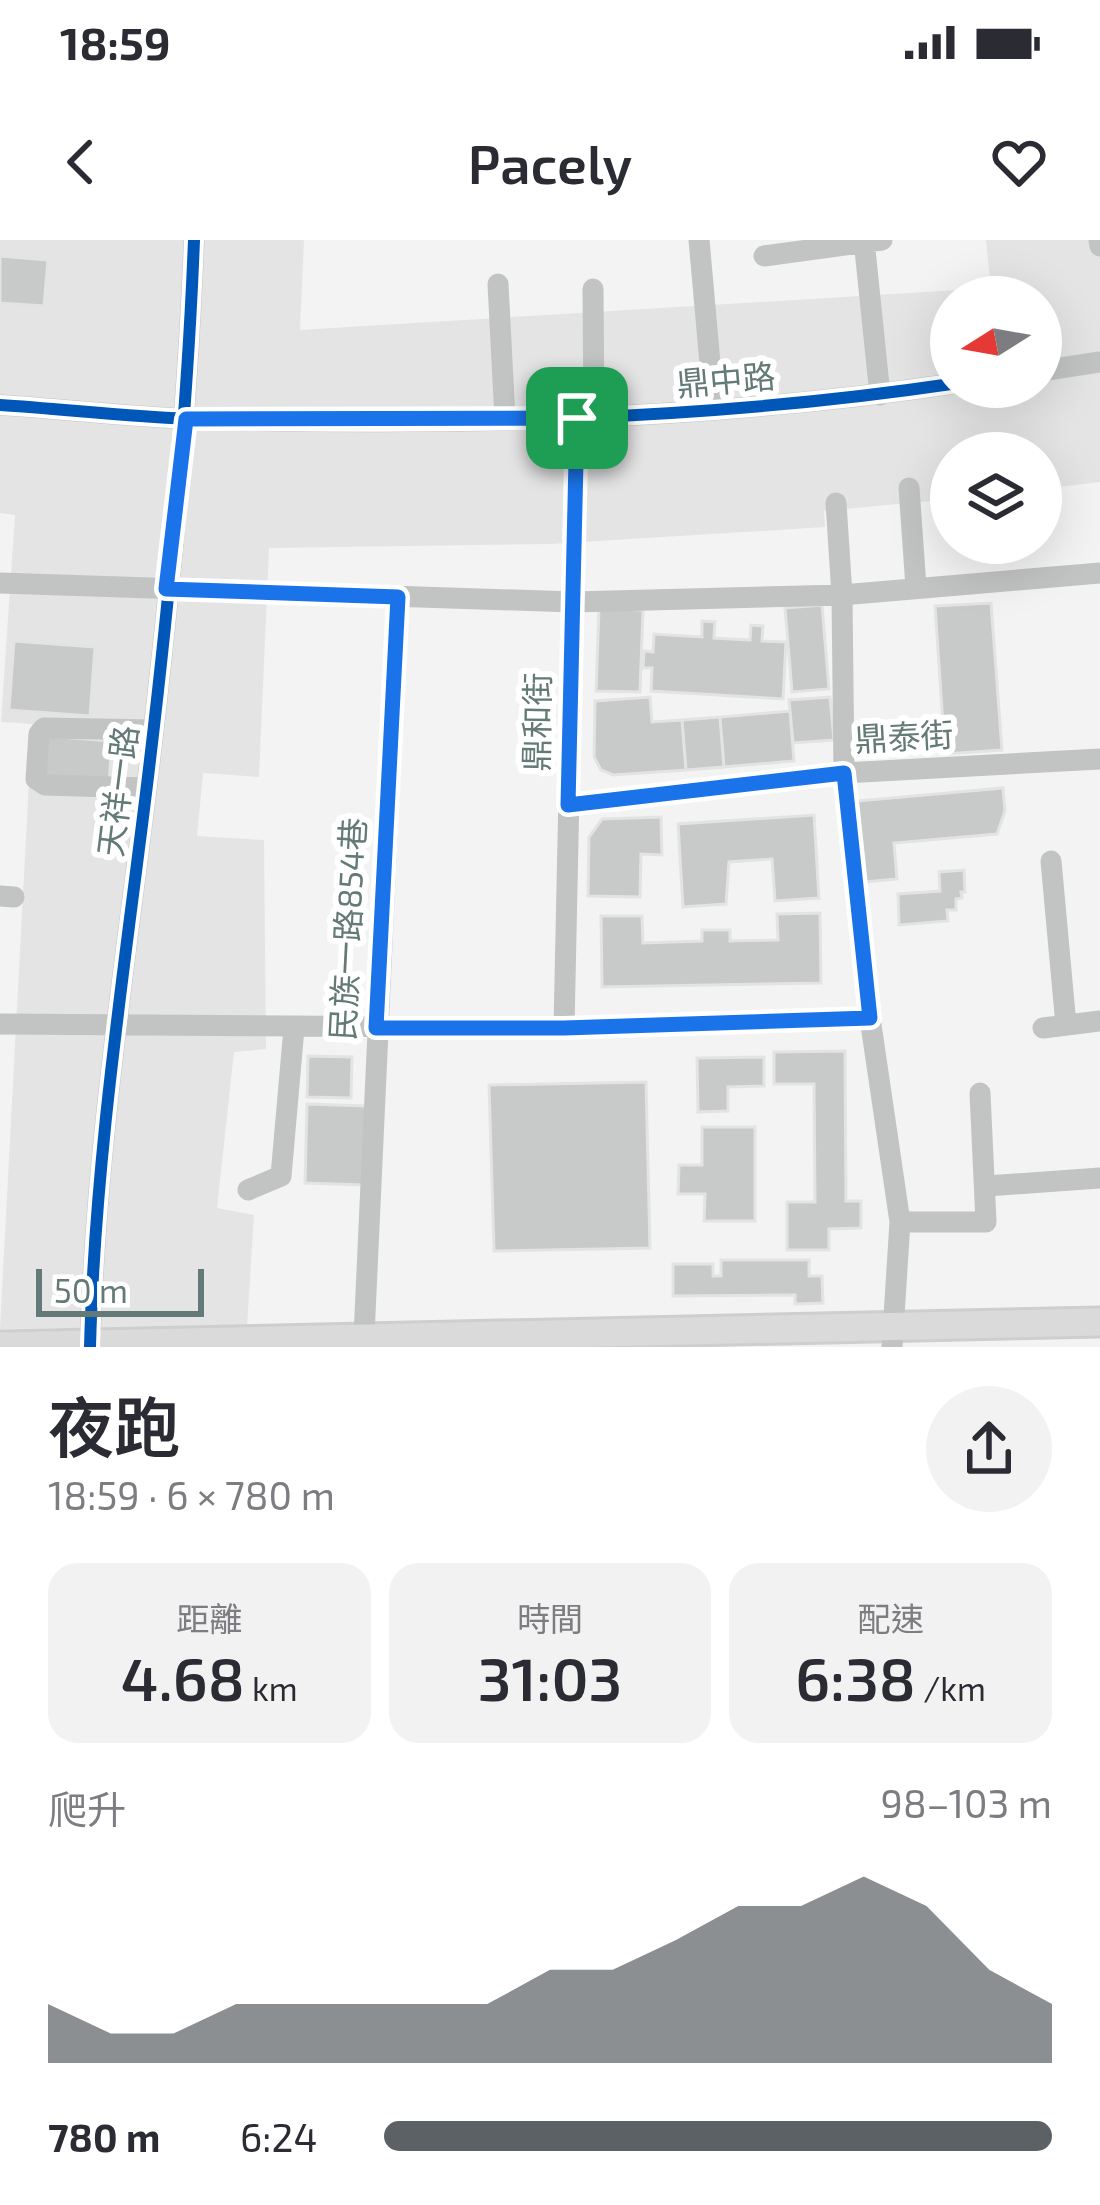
<!DOCTYPE html>
<html lang="zh-TW">
<head>
<meta charset="utf-8">
<style>
  body { margin:0; font-family:"Exo 2","Noto Sans TC",sans-serif; background:#f2f2f3; color:#2b2b33; height:100vh; display:flex; flex-direction:column; font-size:45px; white-space:nowrap }
  * { box-sizing:border-box; margin:0 }
  p { font-size:39px; color:#7c7c81 }
  .icon { flex:none; width:66px; height:66px; fill:none; stroke:currentColor; stroke-width:2; stroke-linecap:round; stroke-linejoin:round }
  .map { position:relative; height:1107px; overflow:hidden }
  .side { display:flex; flex-direction:column; background:#fff; flex:1 }
  .side>* { flex:none }
  .needle { width:78px; rotate:259deg }
  .buttons { position:absolute; left:930px; top:36px; display:grid; gap:24px }
  .buttons a { display:grid; place-items:center; width:132px; height:132px; border-radius:50%; background:#fff; box-shadow:0 12px 48px #0002; font-size:60px }
  .scale { position:absolute; left:36px; bottom:30px; width:168px; box-sizing:border-box; padding-left:12px; border:6px solid #647a77; border-top:0; font-size:33px; line-height:42px; white-space:nowrap; color:#647a77; -webkit-text-stroke:9px #fff; paint-order:stroke }
  .pin { position:absolute; display:grid; place-items:center; width:102px; height:102px; color:#fff; margin:-51px; border-radius:24px; box-shadow:0 6px 18px #0006 }
  .round { display:grid; place-items:center; flex:none; width:126px; height:126px; border-radius:63px; background:#f2f2f3 }
  .head { display:flex; align-items:center; justify-content:space-between; height:204px; padding:0 48px }
  h1 { font-size:66px; font-weight:600; line-height:90px }
  .stats { display:grid; grid-template-columns:repeat(3,1fr); gap:18px; height:204px; padding:12px 48px }
  .stats div { display:grid; align-content:center; border-radius:30px; background:#f2f2f3; text-align:center }
  .stats b { font-size:60px; font-weight:600 }
  .stats small { font-size:33px; font-weight:400 }
  .stats p { font-size:33px }
  .chart { height:336px; padding:24px 48px }
  .chart p { display:flex; justify-content:space-between }
  .chart svg { width:100%; height:216px; margin-top:12px; fill:#5b6165; opacity:.7 }
  ul { padding:0 48px; list-style:none; font-size:39px }
  li { display:grid; grid-template-columns:192px 144px 1fr; align-items:center; height:90px }
  li i { height:30px; border-radius:15px; background:#5b6165 }
  .status { display:flex; justify-content:space-between; align-items:center; height:84px; padding:0 60px; background:#fff; direction:ltr }
  .status svg { height:33px; fill:currentColor }
  header { display:flex; justify-content:space-between; align-items:center; height:156px; padding:0 48px; background:#fff; font-size:54px; font-weight:600 }
  .map>svg:first-child { display:block }
  .built { fill:#e3e4e3; fill-rule:evenodd }
  .building { fill:#c7cac9; stroke:#e4e3e3; stroke-width:3 }
  .lines { fill:none; stroke-linecap:round; stroke-linejoin:round }
  .major-casing { stroke:#cecece; stroke-width:33 }
  .minor { stroke:#c2c3c3; stroke-width:21 }
  .major { stroke:#dadada; stroke-width:27 }
  .cycleway-casing { stroke:#fff; stroke-width:20 }
  .cycleway { stroke:#0057b8; stroke-width:12 }
  .route-casing { stroke:#fff; stroke-width:24 }
  .route { stroke:#1a73e8; stroke-width:15 }
  .labels { text-anchor:middle; stroke-width:12; stroke-linejoin:round; paint-order:stroke }
  .street-label { font-size:33px; fill:#647a77; stroke:#fff }
</style>
</head>
<body>
<div class="status"><b>18:59</b><svg viewBox="0 0 49 12"><path d="M0 12V9h3v3zM5 12V6h3v6zM10 12V3h3v9zM15 12V0h3v12zM26 1h20v11H26zM47 4h2v5h-2z"/></svg></div>
<header><svg class="icon" aria-label="back" viewBox="0 0 24 24"><path d="M15 5l-7 7 7 7"/></svg>Pacely<svg class="icon" aria-label="heart" viewBox="0 0 24 24"><path d="M12 20l-8-8c-3-5 5-10 8-4 3-6 11-1 8 4z"/></svg></header>
<div class="map">
<svg width="1100" height="1107" viewBox="0 0 1100 1107">
  <rect width="100%" height="100%" fill="#f4f3f3"/>
  <!-- built -->
  <path class="built" d="M0 0H304L300 90 991 48 986 0H1100V242L1041 249V213H951V259L824 271 825 287 550 304 269 308 259 537 203 533 197 596 264 600 266 809 234 812 217 968 254 975 247 1087 0 1089 32 484 1 482 15 275 0 273ZM951 57H1041V147H951Z"/>
  <!-- building -->
  <path class="building" d="M0 16 48 20 44 66 0 63Z
    M991 363 1002 510 945 514 935 366Z
    M822 365 829 449 792 452 785 368Z
    M599 368 643 370 640 452 596 451Z
    M702 381 715 382 714 398 750 400 751 385 763 386 762 401 786 402 783 459 651 451 652 428H643L644 411 653 412 654 394 702 397Z
    M14 401 95 407 90 476 9 470Z
    M650 457 652 482 682 480 686 530 613 535 601 530 594 517 595 461Z
    M830 457 834 500 793 503 789 460Z
    M790 471 794 521 724 527 720 477Z
    M720 477 724 527 686 530 682 480Z
    M46 496 112 501 109 544 43 539Z
    M1003 548 1005 571 997 594 894 603 897 639 865 642 857 561Z
    M814 575 819 658 775 661 772 619 729 622 726 664 683 667 678 584Z
    M661 577 662 615 641 614 640 657 588 656 589 597 602 579Z
    M964 630 965 652H961L962 658 956 659V670H947L948 681 899 685 898 654 940 651 939 632Z
    M820 673 821 743 602 747 601 676H642L643 703 702 701V690H730V701L778 700 777 674Z
    M845 811 846 961H861V988L829 989V1010H787V962H815L814 844H774V812Z
    M308 816 352 817 351 858 307 857Z
    M764 817V846L728 847V871L698 872 697 818Z
    M646 842 650 1008 494 1011 489 845Z
    M307 864 366 866 364 945 305 943Z
    M702 887H755V981H704L705 954H678L679 925H702Z
    M721 1020H809V1036H822L823 1063 795 1064V1055L673 1056V1024H713V1036H721Z"/>
  <g class="lines">
    <!-- major casing -->
    <g class="major-casing">
      <path id="major" d="M0 1106 1100 1082"/>
    </g>
    <!-- minor -->
    <path class="minor" d="M699 0 714 168
      M864 0 880 155
      M1099 0 1100 6
      M764 16 882 0
      M498 44 505 179
      M593 49 594 177
      M1041 131 1100 122
      M0 165C64 169 128 177 192 179 444 186 701 181 951 144
      M909 248 916 347
      M836 263 842 355 844 533 870 778 900 982 892 1107
      M0 343 573 362 842 355 1100 333
      M146 548 45 545 36 539 39 494 44 488 153 490
      M568 565 844 533 1100 519
      M1051 621 1066 785
      M0 656 14 657
      M0 784 564 788 870 778
      M564 788 577 178
      M1043 788 1100 781
      M987 946 1100 938
      M248 950 281 936 294 788
      M900 982H986L980 853
      M364 1096 398 357
      M90 1107C95 918 124 732 147 545 169 364 187 182 194 0"/>
    <!-- major -->
    <use href="#major" class="major"/>
    <!-- cycleway casing -->
    <g class="cycleway-casing">
      <path id="cycleway" d="M0 165C64 169 128 177 192 179 444 186 701 181 951 144
        M90 1107C95 918 124 732 147 545 169 364 187 182 194 0"/>
    </g>
    <!-- cycleway -->
    <use href="#cycleway" class="cycleway"/>
  </g>
  <g class="lines">
    <!-- route casing -->
    <g class="route-casing">
      <path id="route" d="M577 178 568 565 844 533 870 778 564 788H376L398 357 166 349 186 179Z"/>
    </g>
    <!-- route -->
    <use href="#route" class="route"/>
  </g>
  <g class="labels">
    <!-- street labels -->
    <g class="street-label">
      <text transform="translate(726 140) rotate(-5)" y="12">鼎中路</text>
      <text transform="translate(537 482) rotate(-89)" y="12">鼎和街</text>
      <text transform="translate(904 497) rotate(-3)" y="12">鼎泰街</text>
      <text transform="translate(118 551) rotate(-83)" y="12">天祥一路</text>
      <text transform="translate(348 689) rotate(-87)" y="12">民族一路854巷</text>
    </g>
  </g>
</svg>
<div class="buttons">
<a><svg class="needle" viewBox="-14 -14 28 28"><path d="M0-13l5 13h-10z" fill="#e53935"/><path d="M0 13l5-13h-10z" fill="#7c7c81"/></svg></a>
<a><svg class="icon" aria-label="layers" viewBox="0 0 24 24"><path d="M12 4l9 5-9 5-9-5zM3 14l9 5 9-5"/></svg></a>
</div>
<div class="scale">50 m</div>
<div class="pin" style="left:577px;top:178px;background:#1e9e55"><svg class="icon" aria-label="arrive" viewBox="0 0 24 24"><path d="M6 21V4h12l-3 4 3 4H6"/></svg></div>
</div>
<section class="side">
<div class="head"><div><h1>夜跑</h1><p>18:59 · 6 × 780 m</p></div><a class="round"><svg class="icon" aria-label="share" viewBox="0 0 24 24"><path d="M12 15V3M7 8l5-5 5 5M5 13v7h14v-7"/></svg></a></div>
<div class="stats">
<div><p>距離</p><b>4.68<small> km</small></b></div>
<div><p>時間</p><b>31:03</b></div>
<div><p>配速</p><b>6:38<small> /km</small></b></div>
</div>
<div class="chart"><p><span>爬升</span>98–103 m</p>
<svg viewBox="0 0 160 44" preserveAspectRatio="none"><path d="M0 44V32L10 38L20 38L30 32L40 32L50 32L60 32L70 32L80 25L90 25L100 19L110 12L120 12L130 6L140 12L150 25L160 32V44z"/></svg>
</div>
<ul>
<li><b>780 m</b>6:24<i style="width:100%"></i></li>
</ul>
</section>
</body>
</html>
